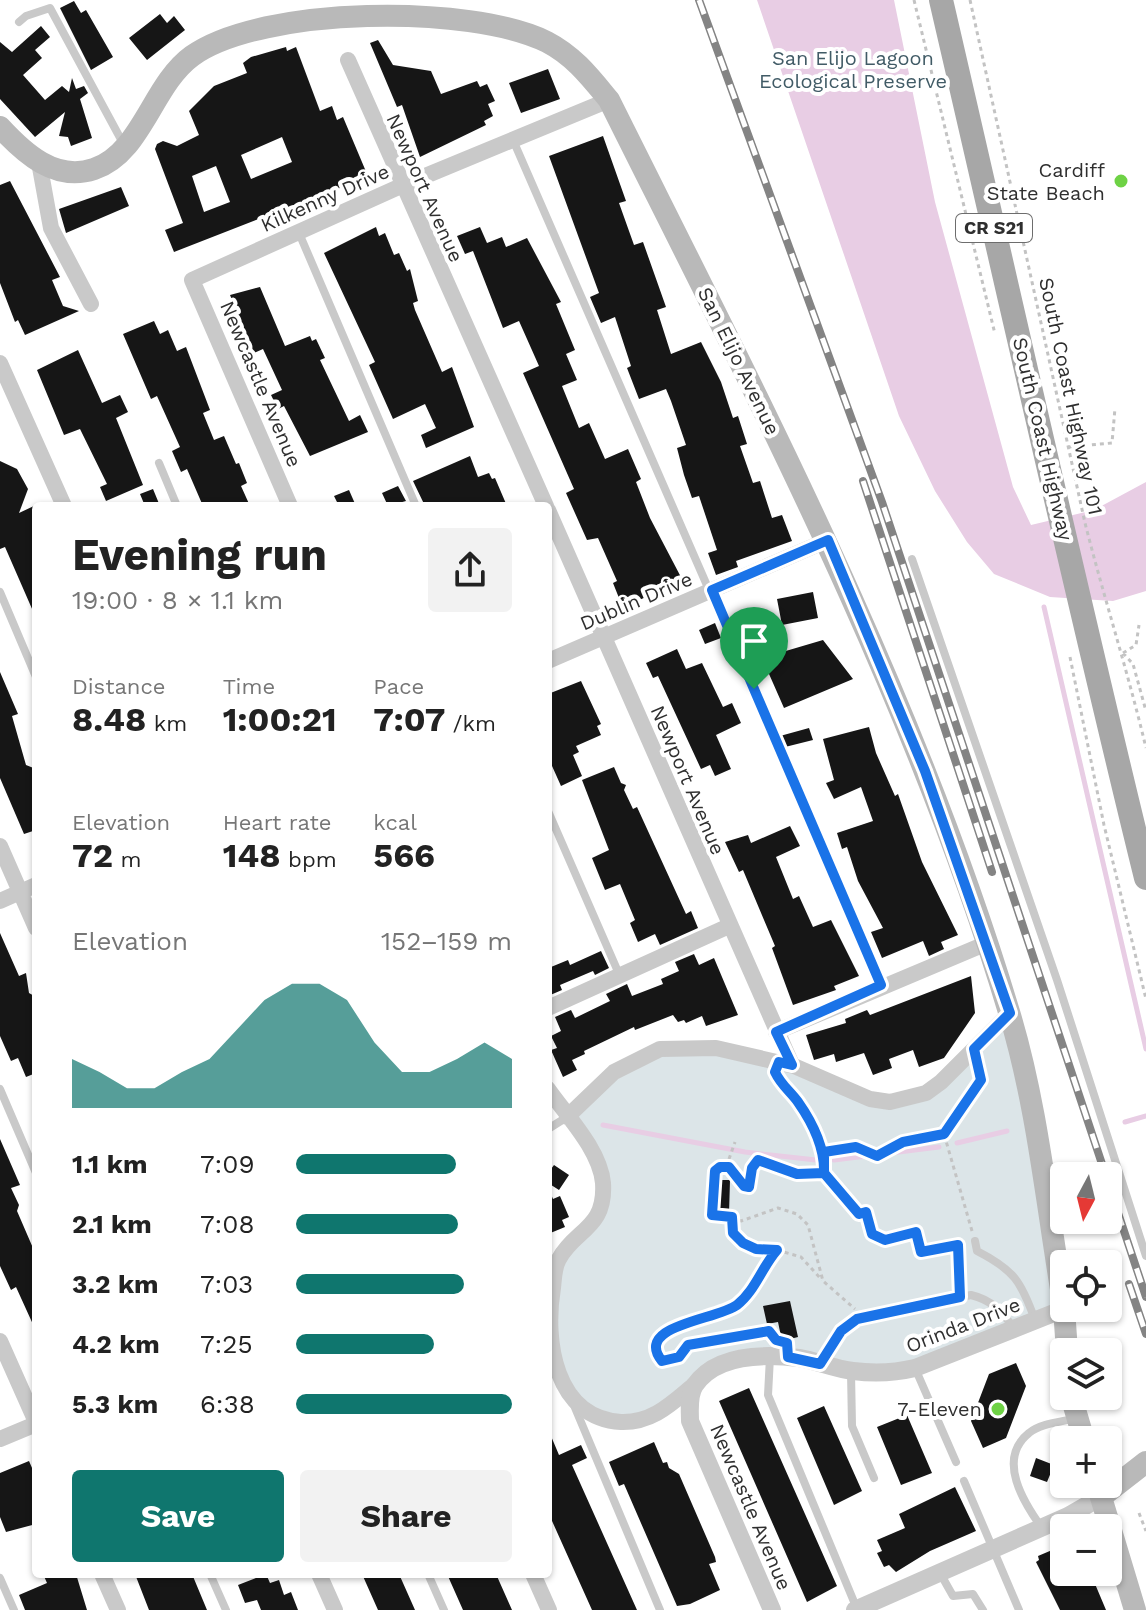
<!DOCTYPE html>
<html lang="en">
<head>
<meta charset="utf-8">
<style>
  body { margin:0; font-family:"Work Sans",sans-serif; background:#f2f2f2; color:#222; height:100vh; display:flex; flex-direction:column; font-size:30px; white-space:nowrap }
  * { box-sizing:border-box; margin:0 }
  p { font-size:26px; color:#767676 }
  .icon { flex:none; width:44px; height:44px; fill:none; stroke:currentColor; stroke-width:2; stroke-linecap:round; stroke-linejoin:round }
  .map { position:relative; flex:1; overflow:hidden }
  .drawer { position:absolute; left:32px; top:502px; width:520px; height:1076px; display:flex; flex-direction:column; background:#fff; border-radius:8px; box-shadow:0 2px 6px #0004 }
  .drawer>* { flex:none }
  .needle { width:52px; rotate:187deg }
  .controls { position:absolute; left:1050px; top:1162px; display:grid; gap:16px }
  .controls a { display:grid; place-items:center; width:72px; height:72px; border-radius:8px; background:#fff; box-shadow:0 2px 6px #0004; font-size:40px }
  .pin { position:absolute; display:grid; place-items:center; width:68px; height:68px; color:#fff; margin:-82px -34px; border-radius:50% 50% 50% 0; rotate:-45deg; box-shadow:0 0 8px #0007 }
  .pin .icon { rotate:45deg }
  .round { display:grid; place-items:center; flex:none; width:84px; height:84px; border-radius:8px; background:#f2f2f2 }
  .head { display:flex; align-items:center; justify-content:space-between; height:136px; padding:0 40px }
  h1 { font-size:44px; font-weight:700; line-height:60px }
  .stats { display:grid; grid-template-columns:repeat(3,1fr); gap:12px; height:136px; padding:8px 40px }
  .stats div { display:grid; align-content:center }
  .stats b { font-size:34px; font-weight:700 }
  .stats small { font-size:22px; font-weight:400 }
  .stats p { font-size:22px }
  .chart { height:224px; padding:16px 40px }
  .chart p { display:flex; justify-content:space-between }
  .chart svg { width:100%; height:144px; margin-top:8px; fill:#0f766e; opacity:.7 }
  .button { display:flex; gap:16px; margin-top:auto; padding:16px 40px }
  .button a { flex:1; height:92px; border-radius:8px; background:#0f766e; color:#fff; font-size:32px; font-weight:700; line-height:92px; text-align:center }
  .button a+a { background:#f2f2f2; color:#222 }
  ul { padding:0 40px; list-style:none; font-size:26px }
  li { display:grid; grid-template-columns:128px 96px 1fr; align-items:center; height:60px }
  li i { height:20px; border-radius:10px; background:#0f766e }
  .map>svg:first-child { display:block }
  .green { fill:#dce5e8 }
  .water { fill:#e8cde4 }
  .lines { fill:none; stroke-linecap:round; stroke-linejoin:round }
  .stream { stroke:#e8cde4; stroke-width:5 }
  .building { fill:#161616; fill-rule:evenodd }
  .path { stroke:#c3c3c3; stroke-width:3; stroke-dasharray:4 4; stroke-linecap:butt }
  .service { stroke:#c9c9c9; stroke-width:8 }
  .minor { stroke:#c9c9c9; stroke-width:16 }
  .tertiary { stroke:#c9c9c9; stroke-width:18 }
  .secondary { stroke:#b9b9b9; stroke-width:22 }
  .primary { stroke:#a7a7a7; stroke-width:24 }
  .rail-casing { stroke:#848484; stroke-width:8 }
  .rail { stroke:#fff; stroke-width:5; stroke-dasharray:15; stroke-linecap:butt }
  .route-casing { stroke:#fff; stroke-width:16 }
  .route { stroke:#1a73e8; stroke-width:10 }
  .poi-dot { fill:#6ed245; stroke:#fff; stroke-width:3 }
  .labels { text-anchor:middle; stroke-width:8; stroke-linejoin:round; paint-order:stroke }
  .shield { fill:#fff; stroke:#6d6d6d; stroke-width:2 }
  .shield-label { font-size:18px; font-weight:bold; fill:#2f2f2f }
  .park-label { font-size:20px; fill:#415b66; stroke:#fff }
  .poi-label { font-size:20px; fill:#2f2f2f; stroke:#fff; text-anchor:end }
  .street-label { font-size:20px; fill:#2f2f2f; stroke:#fff }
</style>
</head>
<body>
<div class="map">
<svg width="1146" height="1610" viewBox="0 0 1146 1610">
  <rect width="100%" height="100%" fill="#fff"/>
  <!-- green -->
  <path class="green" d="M1007 1014 1064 1303 917 1369 742 1357 681 1398 626 1422 570 1396 549 1304 571 1244 588 1227 602 1184 563 1111 659 1050 751 1054 870 1099 926 1093Z"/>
  <!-- water -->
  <path class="water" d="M757 0H894L935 202 1013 487 1031 525 1094 510 1146 482V591L1113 601 1050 597 994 574 967 542 935 491 899 416Z"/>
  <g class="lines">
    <!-- stream -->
    <path class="stream" d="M1044 607 1146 1049
      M1125 1122 1146 1116
      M603 1125 745 1152 816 1160
      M957 1143 1007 1131
      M834 1160 939 1147"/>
  </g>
  <!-- building -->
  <path class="building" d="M74 1 81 13 86 10 113 57 91 70 60 8Z
    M160 14 167 23 174 16 185 30 147 60 129 38Z
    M41 26 50 37 35 50 42 58 23 75 45 100 62 86 69 92 72 78 76 89 84 86 88 93 80 99 92 138 71 146 68 137 59 136 65 112 35 137 0 99V42L12 52Z
    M378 40 393 65 431 71 441 94 477 81 480 87 487 84 495 101 488 104 493 116 484 121 486 125 420 157 402 105 397 107 370 43Z
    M286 47 287 51 296 47 320 111 332 106 337 120 343 117 367 174 299 209 297 204 174 252 165 230 183 223 155 149 157 144 163 141 177 146 199 135 189 111 214 86 247 73 243 63 251 57ZM282 137 292 162 251 179 241 155ZM216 166 230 202 204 212 192 176Z
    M548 69 560 99 521 113 509 83Z
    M603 136 626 201 619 203 634 245 643 242 666 307 657 310 671 354 701 342 721 382 733 418 738 416 747 444 740 446 753 483 760 481 772 518 782 515 792 541 736 561 738 567 716 575 708 553 717 550 699 496 692 498 684 475 677 448 686 445 671 401 666 389 639 399 627 368 631 366 615 317 601 323 590 297 599 293 549 156Z
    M10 181 60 277 52 280 63 306 79 311 25 335 18 320 15 322 0 283V185Z
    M121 187 129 206 66 233 59 209Z
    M376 227 379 236 385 233 394 255 399 253 407 271 410 269 418 301 413 303 415 310 442 372 452 367 474 427 426 448 421 435 436 428 425 404 393 419 369 365 375 362 324 253Z
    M480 227 487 243 502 237 506 247 527 238 561 302 556 304 575 350 566 354 577 380 562 386 579 428 589 423 605 459 628 449 641 479 636 482 650 518 683 581 623 607 621 603 613 583 617 581 598 538 587 540 566 493 574 489 523 373 539 366 519 321 503 328 473 251 465 254 457 236Z
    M260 287 285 346 310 336 312 341 316 339 325 358 320 360 349 421 360 415 368 432 310 456 284 406 278 409 271 395 282 390 263 349 254 353 230 295Z
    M154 321 160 334 168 330 177 351 186 347 210 410 203 413 214 440 224 436 236 464 239 463 247 483 241 486 250 506H203L187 469 181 472 172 451 180 447 157 396 151 399 123 334Z
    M78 350 102 403 120 395 128 412 116 418 143 485 106 501 100 487 107 484 80 429 64 435 37 370Z
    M470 456 478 477 489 473 492 479 495 478 507 506H425L413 481Z
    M0 461 17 469 28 489 19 513 36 505V618L5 547 0 549Z
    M398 486 406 501 388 506 382 493Z
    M153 489 160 506H145L140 494Z
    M349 490 356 506H339L334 496Z
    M813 592 818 618 782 625 777 599Z
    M715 623 721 638 705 644 699 630Z
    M823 640 853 679 784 708 762 658Z
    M677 649 686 669 702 663 723 707 732 703 741 723 716 735 731 769 715 776 710 765 701 769 658 676 653 678 646 663Z
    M0 672 18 714 12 716 26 765 36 769V780L32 782 36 830 24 834 0 778Z
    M581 681 601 724 597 726 601 735 576 746 579 752 573 755 582 776 561 786 548 757V694Z
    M869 727 876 753 895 796 898 794 922 862 958 935 941 942 944 949 929 956 923 941 882 958 871 932 883 928 858 881 847 847 842 849 837 833 873 821 861 787 834 799 826 783 834 780 823 739Z
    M809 728 813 740 785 747 780 736Z
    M614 767 621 783 626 785 624 790 633 809 637 807 686 914 691 911 698 928 660 945 655 934 638 942 630 923 635 920 620 884 605 890 592 858 609 850 582 780Z
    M790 826 800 846 776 857 793 899 799 896 813 927 831 920 859 976 834 986 836 990 793 1005 772 948 775 946 743 870 739 872 725 842 748 835 751 843Z
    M0 933 19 976 26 973 29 993 36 997V1073L26 1077 18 1058 11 1061 0 1036Z
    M601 951 609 968 595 975 593 971 560 985 562 990 548 996V960L551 967 568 960 570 965Z
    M694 954 699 965 714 958 738 1015 706 1026 702 1016 686 1023 684 1020 678 1022 673 1015 635 1030 634 1027 584 1051 585 1054 572 1060 577 1070 563 1077 551 1050 557 1048 551 1036 561 1031 555 1017 571 1010 575 1018 610 1001 606 994 627 984 632 996 663 984 661 979 679 971 675 962Z
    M971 976 975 1013 944 1058 919 1067 913 1050 889 1059 892 1068 873 1075 864 1053 836 1062 834 1054 814 1060 806 1035 846 1023 845 1019 867 1010 870 1015Z
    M0 1139 20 1185 11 1188 19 1205 17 1211 36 1255V1331L16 1287 11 1290 0 1266Z
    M554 1165 569 1175 559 1190 548 1183V1173Z
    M714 1180H730L729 1214H713Z
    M548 1187 553 1199 560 1196 569 1217 562 1220 565 1227 548 1234Z
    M790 1301 798 1337 782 1341 778 1322 767 1324 763 1306Z
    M1016 1363 1026 1386 1006 1438 983 1448 971 1421 989 1374Z
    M749 1388 837 1586 807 1602 719 1401Z
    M824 1406 862 1491 834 1505 797 1418Z
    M907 1415 932 1473 901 1485 877 1427Z
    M548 1429 559 1455 581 1445 587 1458 572 1465 637 1610H592L548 1512Z
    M654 1442 663 1463 667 1462 669 1468 679 1474 715 1557 716 1562 709 1564 720 1590 690 1604 677 1606 624 1484 619 1486 609 1462Z
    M1036 1458 1054 1465 1047 1482 1030 1476Z
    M29 1461 36 1477V1524L6 1532 0 1517V1473Z
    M955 1487 976 1531 930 1551 896 1572 889 1565 884 1567 877 1553 882 1551 877 1540 905 1528 899 1514Z
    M1064 1545V1572H1090L1106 1610H1060L1036 1562 1039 1560 1038 1556Z
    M43 1574H76L87 1610H25L19 1595 47 1583Z
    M135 1574H192L207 1610H149Z
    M266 1574 270 1583 279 1580 284 1595 291 1592 298 1610H261L257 1600 245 1603 238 1585Z
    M362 1574H399L415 1610H378Z
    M447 1574H496L512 1610H463Z"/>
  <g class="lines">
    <!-- path -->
    <path class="path" d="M914 0 995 334
      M970 0 1085 523C1104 598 1128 672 1146 748
      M1068 447 1112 443 1115 408
      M1123 653 1133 664 1146 711
      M1123 653 1136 645 1139 625
      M1070 657 1104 825 1146 999
      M779 1081 797 1101 824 1152 856 1147 877 1156 903 1142 944 1134
      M824 1152V1173L859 1214 866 1212 872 1234 878 1239 916 1232 921 1252 962 1244
      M729 1159 735 1142
      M732 1217 741 1221 778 1208 797 1214 808 1225 823 1281 855 1309
      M972 1231 944 1134 981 1080 978 1066
      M958 1245 959 1285
      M777 1250 801 1257 822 1280
      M774 1337 769 1331 688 1345 672 1361H662C632 1326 718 1320 737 1305 755 1291 762 1267 777 1250L756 1249 743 1243 733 1233 732 1217 712 1215 715 1171 720 1167H729L744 1186 749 1187 752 1168 758 1160 797 1174 824 1173
      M1139 1513 1146 1531"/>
    <!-- service -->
    <path class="service" d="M19 22 26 16 50 8 124 145
      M513 140 881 985
      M299 233 416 506
      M159 463 177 506
      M912 559 1057 980 1146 1256
      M0 592 36 677
      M548 811 619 974
      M0 1089 36 1173
      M548 1129 567 1117
      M975 1241 977 1251C1014 1270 1021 1281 1035 1320
      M770 1357 768 1395 857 1609
      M821 1363 841 1331 857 1319 971 1295C992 1300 1001 1311 1014 1328
      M915 1368 956 1462
      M851 1372 852 1426 874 1478
      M573 1403 660 1610
      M964 1481 1019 1610
      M1042 1528C1024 1503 996 1459 1029 1433 1041 1423 1062 1422 1077 1418
      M940 1573 953 1596 973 1594 983 1610
      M210 1574 226 1610
      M428 1574 444 1610
      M0 1578 14 1610"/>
    <!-- minor -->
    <path class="minor" d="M348 60 546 506
      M39 162 51 228 91 304
      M0 363 64 506
      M290 506 192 280 401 186 609 100
      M548 510 792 1065
      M548 661 828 540
      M0 846 36 928
      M0 901 36 885
      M548 1008 729 926
      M776 1032 985 944
      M548 1089C567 1116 600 1150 603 1183 606 1229 575 1229 559 1259 554 1267 554 1279 553 1288 544 1341 555 1418 621 1422 653 1423 672 1403 695 1384
      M567 1117 614 1072 660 1049 716 1048 794 1066 870 1099 890 1102 926 1093 941 1082 1010 1013
      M0 1341 36 1422
      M0 1439 36 1424
      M102 1574 118 1610
      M319 1574 335 1610
      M533 1574 549 1610"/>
    <!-- tertiary -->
    <path class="tertiary" d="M772 1610 690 1421C690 1410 688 1395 695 1385 717 1353 765 1354 799 1358 817 1361 835 1369 853 1371 876 1374 894 1373 915 1368L1064 1309
      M855 1610 1068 1516 1101 1497"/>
    <!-- secondary -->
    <path class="secondary" d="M0 127C24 153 55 182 94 169 142 153 152 85 192 56 262 6 471 4 547 42 574 56 590 77 609 100 757 397 913 692 1009 1012 1038 1107 1047 1209 1064 1307
      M1064 1308 1067 1352
      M1071 1396 1084 1440
      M1097 1484 1135 1610
      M1101 1497 1146 1462"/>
    <!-- primary -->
    <path class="primary" d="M941 0C1009 293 1074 586 1146 878"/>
    <!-- rail casing -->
    <g class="rail-casing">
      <path id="rail" d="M699 0 882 502 1106 1176
        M863 481 992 872
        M1108 1183 1146 1297
        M1129 1284 1146 1334"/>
    </g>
    <!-- rail -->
    <use href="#rail" class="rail"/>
  </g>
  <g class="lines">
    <!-- route casing -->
    <g class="route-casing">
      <path id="route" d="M754 689 881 985 776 1032 792 1065 779 1062 775 1072C781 1085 790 1091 798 1102 812 1122 825 1148 824 1173L859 1214 866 1212 872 1234 885 1240 916 1232 921 1252 958 1245 960 1297 857 1319 841 1331 820 1364 788 1357 787 1343 776 1340 769 1331 688 1345 679 1357 662 1361C633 1325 717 1320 737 1305 755 1291 762 1267 777 1250L756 1249 743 1243 733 1233 732 1217 712 1215 715 1171 720 1167H729L744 1186 749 1187 752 1168 758 1160 797 1174 824 1173V1152L856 1147 877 1156 903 1142 944 1134 981 1080 974 1049 1010 1013 925 771 828 540 712 590 754 689"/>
    </g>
    <!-- route -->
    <use href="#route" class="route"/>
  </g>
  <!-- markers -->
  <g class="poi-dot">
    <circle cx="1121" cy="181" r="8"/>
    <circle cx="998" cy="1409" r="8"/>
  </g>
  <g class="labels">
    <!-- shield labels -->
    <rect class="shield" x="956" y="214" width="76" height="28" rx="6"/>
    <g class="shield-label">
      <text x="994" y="234">CR S21</text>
    </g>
    <!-- park labels -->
    <g class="park-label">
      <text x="853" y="65">San Elijo Lagoon<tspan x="853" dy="23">Ecological Preserve</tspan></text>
    </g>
    <!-- poi labels -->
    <g class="poi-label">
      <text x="1105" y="177">Cardiff<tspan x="1105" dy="23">State Beach</tspan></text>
      <text x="982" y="1416">7-Eleven</text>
    </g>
    <!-- street labels -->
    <g class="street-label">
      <text transform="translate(425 188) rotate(66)" y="7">Newport Avenue</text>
      <text transform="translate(325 198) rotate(-24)" y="7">Kilkenny Drive</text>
      <text transform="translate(739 361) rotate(64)" y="7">San Elijo Avenue</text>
      <text transform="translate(261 384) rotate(67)" y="7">Newcastle Avenue</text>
      <text transform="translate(1071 396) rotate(78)" y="7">South Coast Highway 101</text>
      <text transform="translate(1043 439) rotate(77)" y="7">South Coast Highway</text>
      <text transform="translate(636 601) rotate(-23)" y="7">Dublin Drive</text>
      <text transform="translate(688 780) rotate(67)" y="7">Newport Avenue</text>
      <text transform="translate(963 1325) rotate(-21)" y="7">Orinda Drive</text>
      <text transform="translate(751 1507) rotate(67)" y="7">Newcastle Avenue</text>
    </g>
  </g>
</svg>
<div class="controls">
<a><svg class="needle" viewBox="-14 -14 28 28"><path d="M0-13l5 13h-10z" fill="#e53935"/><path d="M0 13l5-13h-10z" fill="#767676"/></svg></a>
<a><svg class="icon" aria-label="locate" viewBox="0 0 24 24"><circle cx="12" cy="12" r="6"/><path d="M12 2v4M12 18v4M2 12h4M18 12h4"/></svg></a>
<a><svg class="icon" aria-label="layers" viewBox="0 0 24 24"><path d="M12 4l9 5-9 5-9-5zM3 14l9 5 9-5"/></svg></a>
<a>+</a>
<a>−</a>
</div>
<div class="pin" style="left:754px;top:689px;background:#1e9e55"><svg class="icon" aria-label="arrive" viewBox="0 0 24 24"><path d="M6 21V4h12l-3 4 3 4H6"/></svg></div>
<section class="drawer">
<div class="head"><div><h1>Evening run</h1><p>19:00 · 8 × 1.1 km</p></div><a class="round"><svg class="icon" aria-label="share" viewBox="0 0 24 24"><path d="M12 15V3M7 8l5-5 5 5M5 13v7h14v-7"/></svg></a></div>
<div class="stats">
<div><p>Distance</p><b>8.48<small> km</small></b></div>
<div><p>Time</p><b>1:00:21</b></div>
<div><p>Pace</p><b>7:07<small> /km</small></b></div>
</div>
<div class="stats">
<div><p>Elevation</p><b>72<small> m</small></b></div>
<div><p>Heart rate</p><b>148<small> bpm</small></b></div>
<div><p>kcal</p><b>566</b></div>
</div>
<div class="chart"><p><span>Elevation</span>152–159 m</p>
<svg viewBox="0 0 160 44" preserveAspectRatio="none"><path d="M0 44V29L10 33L20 38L30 38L40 33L50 29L60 20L70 11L80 6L90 6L100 11L110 24L120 33L130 33L140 29L150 24L160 29V44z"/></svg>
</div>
<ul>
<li><b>1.1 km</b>7:09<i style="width:74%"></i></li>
<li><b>2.1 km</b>7:08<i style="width:75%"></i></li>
<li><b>3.2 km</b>7:03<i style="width:78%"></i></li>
<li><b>4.2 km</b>7:25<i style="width:64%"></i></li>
<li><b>5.3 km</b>6:38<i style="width:100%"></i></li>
</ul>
<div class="button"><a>Save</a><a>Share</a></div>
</section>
</div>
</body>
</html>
